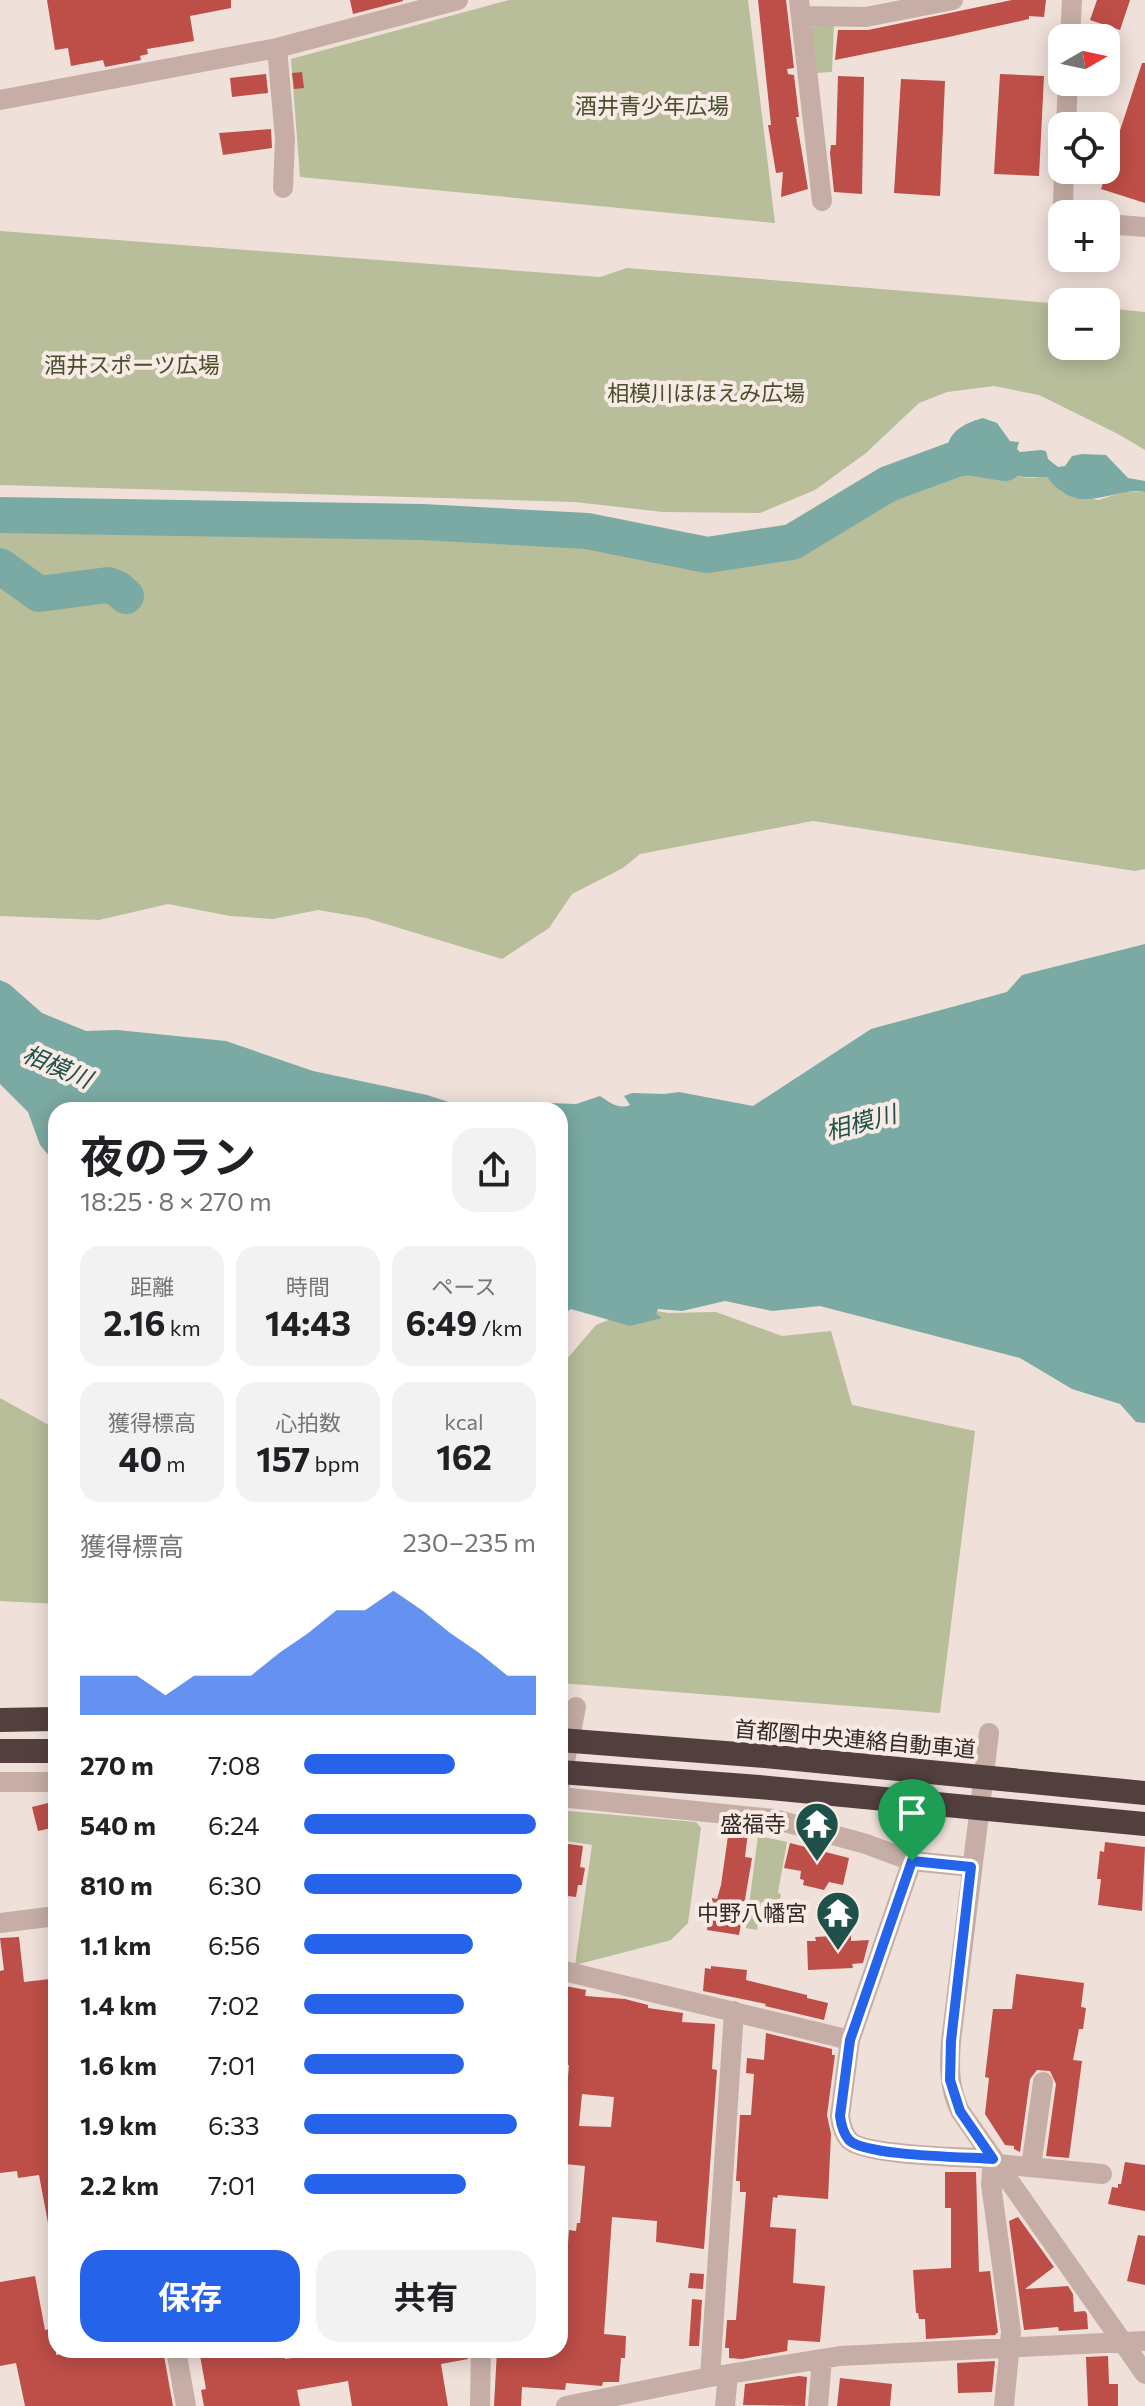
<!DOCTYPE html>
<html lang="ja">
<head>
<meta charset="utf-8">
<style>
  body { margin:0; font-family:Commissioner,"Noto Sans JP",sans-serif; background:#f2f2f2; color:#202124; height:100vh; display:flex; flex-direction:column; font-size:30px; white-space:nowrap }
  * { box-sizing:border-box; margin:0 }
  p { font-size:26px; color:#757577 }
  .icon { flex:none; width:44px; height:44px; fill:none; stroke:currentColor; stroke-width:2; stroke-linecap:round; stroke-linejoin:round }
  .map { position:relative; flex:1; overflow:hidden }
  .panel { position:absolute; left:48px; top:1102px; width:520px; height:1256px; display:flex; flex-direction:column; background:#fff; border-radius:24px; box-shadow:0 4px 20px #0003 }
  .panel>* { flex:none }
  .needle { width:52px; rotate:81deg }
  .fabs { position:absolute; left:1048px; top:24px; display:grid; gap:16px }
  .fabs a { display:grid; place-items:center; width:72px; height:72px; border-radius:16px; background:#fff; box-shadow:0 4px 20px #0003; font-size:40px }
  .pin { position:absolute; display:grid; place-items:center; width:68px; height:68px; color:#fff; margin:-82px -34px; border-radius:50% 50% 50% 0; rotate:-45deg; box-shadow:0 0 8px #0007 }
  .pin .icon { rotate:45deg }
  .round { display:grid; place-items:center; flex:none; width:84px; height:84px; border-radius:24px; background:#f2f2f2 }
  .overview { display:flex; align-items:center; justify-content:space-between; height:136px; padding:0 32px }
  h1 { font-size:44px; font-weight:700; line-height:60px }
  .figures { display:grid; grid-template-columns:repeat(3,1fr); gap:12px; height:136px; padding:8px 32px }
  .figures div { display:grid; align-content:center; border-radius:20px; background:#f2f2f2; text-align:center }
  .figures b { font-size:34px; font-weight:700 }
  .figures small { font-size:22px; font-weight:400 }
  .figures p { font-size:22px }
  .chart { height:224px; padding:16px 32px }
  .chart p { display:flex; justify-content:space-between }
  .chart svg { width:100%; height:144px; margin-top:8px; fill:#2563eb; opacity:.7 }
  .button { display:flex; gap:16px; margin-top:auto; padding:16px 32px }
  .button a { flex:1; height:92px; border-radius:24px; background:#2563eb; color:#fff; font-size:32px; font-weight:700; line-height:92px; text-align:center }
  .button a+a { background:#f2f2f2; color:#202124 }
  ul { padding:0 32px; list-style:none; font-size:26px }
  li { display:grid; grid-template-columns:128px 96px 1fr; align-items:center; height:60px }
  li i { height:20px; border-radius:10px; background:#2563eb }
  .map>svg:first-child { display:block }
  .green { fill:#b8bd9a }
  .water { fill:#7aaaa3 }
  .lines { fill:none; stroke-linecap:round; stroke-linejoin:round }
  .river { stroke:#7aaaa3; stroke-width:36 }
  .building { fill:#be4e48; fill-rule:evenodd }
  .minor { stroke:#c6aea6; stroke-width:20 }
  .highway { stroke:#53403e; stroke-width:24 }
  .highway-bridge { stroke:#53403e; stroke-width:24 }
  .route-casing { stroke:#fff; stroke-width:16 }
  .route { stroke:#2563eb; stroke-width:10 }
  .labels { text-anchor:middle; stroke-width:8; stroke-linejoin:round; paint-order:stroke }
  .park-label { font-size:22px; fill:#494f2c; stroke:#f8ebe5 }
  .street-label { font-size:22px; fill:#332826; stroke:#f8ebe5 }
  .poi-label { font-size:22px; fill:#332826; stroke:#f8ebe5; text-anchor:end }
  .water-label { font-size:24px; font-style:italic; fill:#1f514b; stroke:#f8ebe5 }
</style>
</head>
<body>
<div class="map">
<svg width="1145" height="2406" viewBox="0 0 1145 2406">
  <rect width="100%" height="100%" fill="#efe0d9"/>
  <!-- green -->
  <path class="green" d="M509 0H748L775 223 300 177 291 59Z
    M816 23H834L832 72 816 73 811 29Z
    M0 231 600 277 627 268 1062 304V346H1106V308L1145 312V450L1118 434 1039 395 994 386 947 392 919 403 866 453 815 490 760 513 663 512 575 502 0 485Z
    M962 462C988 471 1019 481 1047 477L1062 492 1098 500 1124 492H1145V869L1135 871 813 821 640 854 623 868 572 894 549 928 502 959 366 918 318 910 273 919 230 916 168 904 99 920 0 916V585L32 603 104 590 126 596 133 587 73 579 51 586 37 585 0 558V519L569 534 614 536 651 547 691 551 725 545 778 533 804 522 875 481 894 494 924 489Z
    M639 1308 668 1313 716 1312 782 1336 831 1331 852 1405 975 1431 940 1713 560 1683V1367L596 1325Z
    M0 1398 56 1429V1604L0 1601Z
    M569 1811 696 1822 701 1828 688 1923 671 1940 664 1942 575 1965 592 1845 560 1840 562 1816Z
    M758 1836 787 1842 778 1892 781 1895 779 1904 761 1902 757 1930 746 1928Z"/>
  <!-- water -->
  <path class="water" d="M983 418 997 423 1010 441 1019 442 1017 449 1020 452 1041 450 1046 451 1048 459 1058 467 1065 466 1072 456 1082 454 1106 455 1128 478 1145 481V492C1117 487 1088 511 1061 491 1056 488 1051 482 1047 477 1029 480 931 470 951 437 958 426 972 421 983 418Z
    M1145 944V1423L1136 1422 1120 1404 1072 1389 1020 1358 820 1306 772 1311 725 1301 682 1311 658 1309 656 1314 662 1318 630 1326 571 1309 563 1314 560 1322V1110H56V1164L40 1145 28 1112 0 1084V980L9 984 42 1013 86 1031 117 1030 226 1041 313 1071 427 1095 461 1106 483 1102 509 1103 522 1108 549 1103 576 1104 600 1096C609 1102 619 1110 630 1105L624 1096 632 1093 664 1094 679 1092 753 1106 871 1029 1007 992 1022 975Z"/>
  <g class="lines">
    <!-- river -->
    <path class="river" d="M0 515 422 522 587 531 707 555 792 542 888 484 956 459 967 457 1005 463
      M0 566 39 594 108 585 118 589 126 596"/>
  </g>
  <!-- building -->
  <path class="building" d="M47 0H231V8L190 16 194 41 147 49 148 54 140 56 141 60 105 67 103 60 71 66 68 48 55 50Z
    M350 0H403V1L353 14Z
    M758 0H786L794 68 787 69 788 74 794 75 799 117H796L808 189 781 197 783 172 776 173 768 125H771Z
    M1012 0H1046L1044 17 1029 16V19L944 38 835 60 838 30H868Z
    M1097 0H1130L1120 30 1090 20Z
    M1142 63H1145V203L1101 189Z
    M302 72 304 88 294 89 292 73Z
    M266 74 268 93 232 97 230 78Z
    M1000 74 1044 76 1039 176 994 174Z
    M838 76 864 77 862 194 834 192 830 153 831 145H836Z
    M901 79 945 81 940 196 894 193Z
    M271 129 272 148 223 155 219 133Z
    M56 1801V1827L38 1831 32 1807Z
    M729 1829 748 1832 745 1857 752 1858 739 1935 707 1930 712 1898 717 1899 721 1885Z
    M1105 1842 1145 1847 1142 1911 1098 1905 1101 1879H1097L1100 1851 1104 1852Z
    M561 1843 583 1846 580 1867 585 1868 582 1885H578L576 1897 560 1895Z
    M790 1843 849 1858 843 1885 829 1882 824 1890 803 1885 804 1880 800 1879 801 1871 784 1868Z
    M851 1935V1941L869 1940 863 1963 852 1964 853 1968 808 1970 807 1941H816L815 1937Z
    M19 1937 24 1982 50 1979V1988H56V2223H48L39 2175 18 2178 17 2171 0 2173V1971L4 1970 0 1938Z
    M711 1966 747 1970 746 1980 807 1995V1998L828 2003 824 2020 765 2006 766 2004 703 1991 705 1968 711 1969Z
    M1016 1974 1084 1983 1081 2007 1086 2008 1083 2029H1079L1073 2060 1082 2061 1069 2158 1046 2156 1056 2084 1050 2071 1037 2070 1030 2079 1020 2152 1014 2149V2146L1005 2145 985 2114 989 2078 985 2077 993 2009H1012Z
    M560 1985 586 1990 585 1996 625 1999 648 2005V2008L683 2013 682 2022 715 2024 712 2069 717 2070 704 2249 656 2242 657 2221 612 2217 604 2334 626 2336 625 2358H621L619 2382H603L602 2386 566 2383 565 2390 522 2387 521 2406H494L497 2350H560V2298L563 2268 566 2269 569 2230 576 2231 577 2223H580L585 2166 565 2164 566 2149H560V2112H565L569 2065 560 2064ZM582 2094 614 2097 611 2127 579 2126Z
    M766 2033 832 2049V2055H835L827 2115 831 2134 828 2199 778 2195 777 2198 773 2197 770 2227 796 2229 793 2283 825 2286 820 2342 788 2340 787 2351 742 2359 729 2358V2348H725L727 2320H736L746 2192H740V2181H736L740 2115H751L754 2074 746 2073 747 2058 764 2060Z
    M1125 2162 1145 2165V2211L1108 2204 1112 2187 1118 2188V2184H1121Z
    M945 2172H976L979 2272 990 2271 998 2332 995 2335 926 2339 925 2319H919L918 2313H916L913 2270 951 2268V2208H945Z
    M1018 2217 1054 2267 1025 2289 1068 2286 1073 2294 1074 2312 1085 2311 1087 2314 1088 2329 1059 2331 1058 2327 1024 2330 1009 2221Z
    M1138 2235 1145 2236V2285L1127 2281Z
    M690 2273 704 2274 703 2289 688 2288Z
    M35 2276 45 2330 56 2328V2355L87 2350H163L173 2406H25L16 2363 0 2366V2282Z
    M692 2299 702 2300 699 2346H689Z
    M199 2350H284L285 2359 346 2350H468V2359L441 2364 448 2406H352L348 2381 297 2390 300 2406H204L201 2390 206 2389Z
    M1108 2356 1109 2384H1118V2406H1088L1086 2357Z
    M995 2361 992 2392 958 2393 957 2363Z
    M799 2376 807 2377 805 2406 743 2405 745 2384Z
    M840 2378 892 2384 890 2406H837Z"/>
  <g class="lines">
    <!-- minor -->
    <path class="minor" d="M799 0 822 201
      M801 16 866 17 953 0
      M1070 38 1072 0
      M277 48 285 139 283 188
      M0 100 277 48 458 0
      M1066 126 1068 82
      M1064 170 1063 205 1070 214
      M1106 224 1145 227
      M989 1733 951 2041C949 2067 949 2088 960 2111L1145 2374
      M0 1782H56
      M560 1785 576 1707
      M560 1797 774 1819 866 1844 912 1861 971 1867
      M912 1861 850 2040 840 2116C841 2124 843 2133 849 2140 864 2156 967 2157 993 2159
      M0 1923 56 1916
      M560 1970 850 2040
      M993 2159 991 2184 1011 2332 1004 2406
      M997 2164 1102 2174
      M1031 2167 1043 2082
      M176 2350 186 2406
      M710 2377 734 2011
      M480 2406 481 2350
      M566 2406 710 2377 840 2356 1145 2341
      M725 2406 728 2374
      M818 2406 822 2359"/>
    <!-- highway -->
    <path class="highway" d="M0 1720 56 1719
      M0 1751H56"/>
    <!-- highway-bridge -->
    <path class="highway-bridge" d="M560 1740 765 1756 1145 1793
      M560 1772 759 1787 1145 1824"/>
  </g>
  <g class="lines">
    <!-- route casing -->
    <g class="route-casing">
      <path id="route" d="M912 1861 971 1867 951 2041 950 2080 960 2111 993 2159C967 2157 864 2156 849 2140 843 2133 841 2124 840 2116L850 2040Z"/>
    </g>
    <!-- route -->
    <use href="#route" class="route"/>
  </g>
  <!-- icons -->
  <defs>
    <g id="temple-pin" transform="scale(2.3)"><path d="M0 17L-7.5 6A9.5 9.5 0 1 1 7.5 6Z" fill="#1f514b" stroke="#f8ebe5"/><path d="M0-6L5-2H3V0L6.5 2.5H4V6H1.5V3h-3V6H-4V2.5H-6.5L-3 0V-2H-5Z" fill="#fff"/></g>
  </defs>
  <g fill-rule="evenodd">
    <use href="#temple-pin" x="817" y="1824"/>
    <use href="#temple-pin" x="838" y="1913"/>
  </g>
  <g class="labels">
    <!-- park labels -->
    <g class="park-label">
      <text x="652" y="114">酒井青少年広場</text>
      <text x="132" y="373">酒井スポーツ広場</text>
      <text x="706" y="401">相模川ほほえみ広場</text>
    </g>
    <!-- street labels -->
    <g class="street-label">
      <text transform="translate(855 1739) rotate(5)" y="8">首都圏中央連絡自動車道</text>
    </g>
    <!-- poi labels -->
    <g class="poi-label">
      <text x="786" y="1832">盛福寺</text>
      <text x="807" y="1921">中野八幡宮</text>
    </g>
    <!-- water labels -->
    <g class="water-label">
      <text transform="translate(57 1067) rotate(23)" y="8">相模川</text>
      <text transform="translate(861 1123) rotate(-15)" y="8">相模川</text>
    </g>
  </g>
</svg>
<div class="fabs">
<a><svg class="needle" viewBox="-14 -14 28 28"><path d="M0-13l5 13h-10z" fill="#e53935"/><path d="M0 13l5-13h-10z" fill="#757577"/></svg></a>
<a><svg class="icon" aria-label="locate" viewBox="0 0 24 24"><circle cx="12" cy="12" r="6"/><path d="M12 2v4M12 18v4M2 12h4M18 12h4"/></svg></a>
<a>+</a>
<a>−</a>
</div>
<div class="pin" style="left:912px;top:1861px;background:#1e9e55"><svg class="icon" aria-label="arrive" viewBox="0 0 24 24"><path d="M6 21V4h12l-3 4 3 4H6"/></svg></div>
<section class="panel">
<div class="overview"><div><h1>夜のラン</h1><p>18:25 · 8 × 270 m</p></div><a class="round"><svg class="icon" aria-label="share" viewBox="0 0 24 24"><path d="M12 15V3M7 8l5-5 5 5M5 13v7h14v-7"/></svg></a></div>
<div class="figures">
<div><p>距離</p><b>2.16<small> km</small></b></div>
<div><p>時間</p><b>14:43</b></div>
<div><p>ペース</p><b>6:49<small> /km</small></b></div>
</div>
<div class="figures">
<div><p>獲得標高</p><b>40<small> m</small></b></div>
<div><p>心拍数</p><b>157<small> bpm</small></b></div>
<div><p>kcal</p><b>162</b></div>
</div>
<div class="chart"><p><span>獲得標高</span>230–235 m</p>
<svg viewBox="0 0 160 44" preserveAspectRatio="none"><path d="M0 44V32L10 32L20 32L30 38L40 32L50 32L60 32L70 25L80 19L90 12L100 12L110 6L120 12L130 19L140 25L150 32L160 32V44z"/></svg>
</div>
<ul>
<li><b>270 m</b>7:08<i style="width:65%"></i></li>
<li><b>540 m</b>6:24<i style="width:100%"></i></li>
<li><b>810 m</b>6:30<i style="width:94%"></i></li>
<li><b>1.1 km</b>6:56<i style="width:73%"></i></li>
<li><b>1.4 km</b>7:02<i style="width:69%"></i></li>
<li><b>1.6 km</b>7:01<i style="width:69%"></i></li>
<li><b>1.9 km</b>6:33<i style="width:92%"></i></li>
<li><b>2.2 km</b>7:01<i style="width:70%"></i></li>
</ul>
<div class="button"><a>保存</a><a>共有</a></div>
</section>
</div>
</body>
</html>
